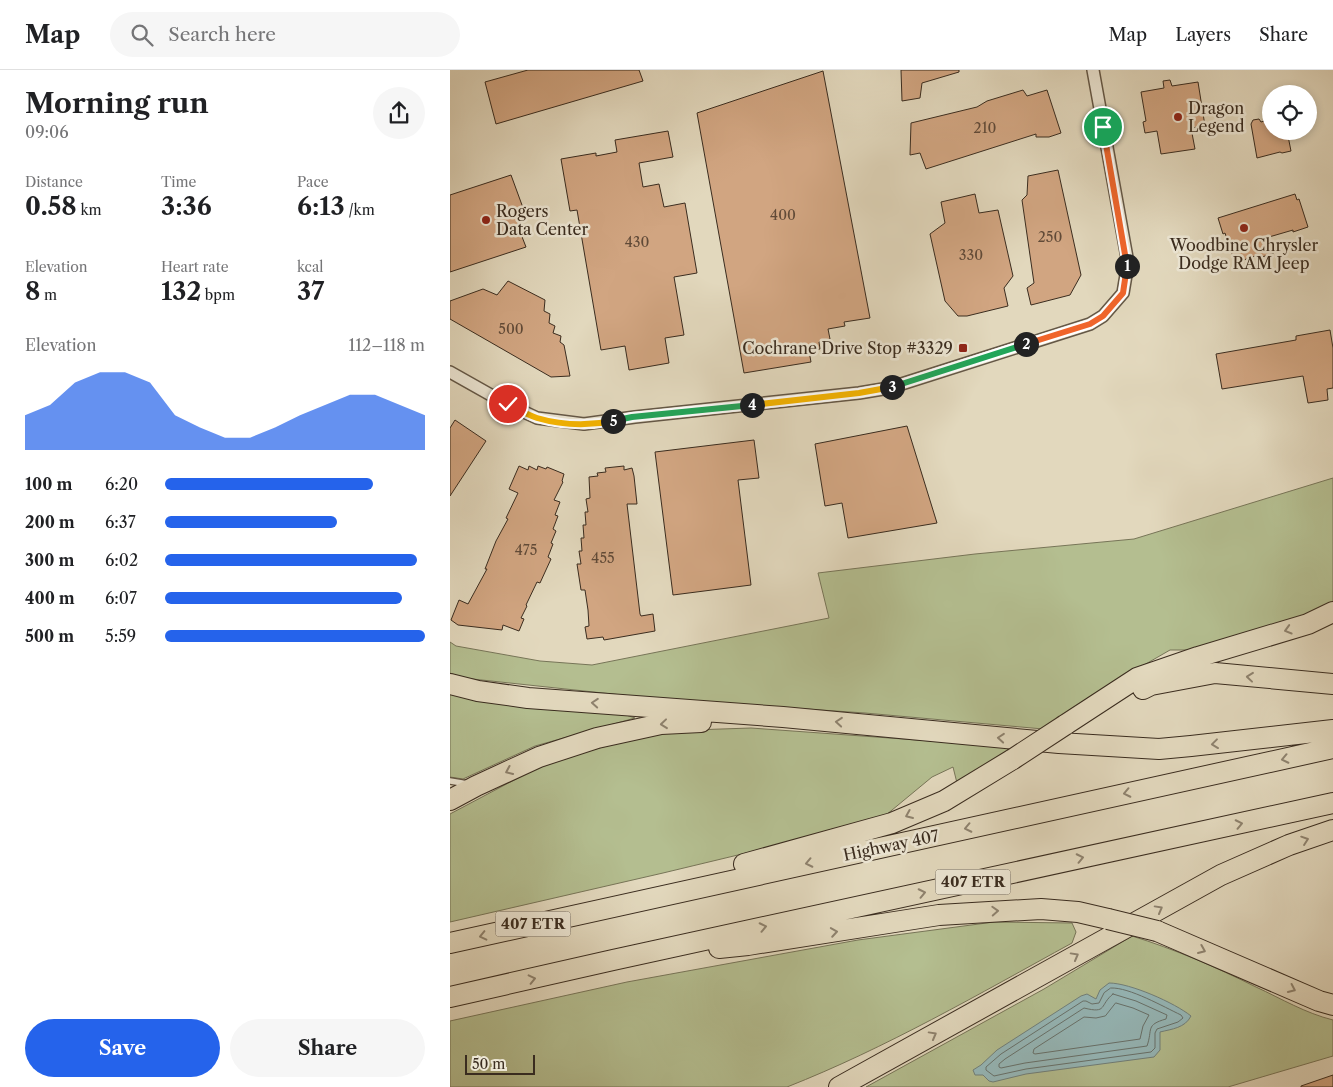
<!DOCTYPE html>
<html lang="en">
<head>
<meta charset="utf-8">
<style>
  body { margin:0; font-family:"Libre Caslon Text",serif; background:#f6f6f6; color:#202124; height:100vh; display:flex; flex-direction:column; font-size:19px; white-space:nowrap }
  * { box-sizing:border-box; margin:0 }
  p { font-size:16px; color:#757577 }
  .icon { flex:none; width:28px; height:28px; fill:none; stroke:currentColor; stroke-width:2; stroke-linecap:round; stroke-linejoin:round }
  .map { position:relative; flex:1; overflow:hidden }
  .drawer { display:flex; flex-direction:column; background:#fff; width:450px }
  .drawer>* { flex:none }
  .tools { position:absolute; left:812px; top:15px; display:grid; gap:10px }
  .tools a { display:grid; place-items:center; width:55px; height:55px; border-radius:50%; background:#fff; box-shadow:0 2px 8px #0003; font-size:25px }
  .scale { position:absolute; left:15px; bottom:12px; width:70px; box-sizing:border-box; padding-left:5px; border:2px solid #3a2c1f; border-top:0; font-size:14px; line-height:18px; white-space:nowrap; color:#3a2c1f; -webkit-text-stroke:4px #ece6d4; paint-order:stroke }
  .pin { position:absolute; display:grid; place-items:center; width:42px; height:42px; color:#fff; margin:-21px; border:2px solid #fff; border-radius:50%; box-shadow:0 1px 5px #0007 }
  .km { position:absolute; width:25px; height:25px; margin:-12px; border-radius:50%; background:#222; color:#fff; font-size:14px; line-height:25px; text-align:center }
  .round { display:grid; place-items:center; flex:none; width:52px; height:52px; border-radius:26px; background:#f6f6f6 }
  .summary { display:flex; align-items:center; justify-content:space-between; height:85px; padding:0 25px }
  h1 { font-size:28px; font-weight:700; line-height:38px }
  .stats { display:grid; grid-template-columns:repeat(3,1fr); gap:8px; height:85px; padding:5px 25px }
  .stats div { display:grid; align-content:center }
  .stats b { font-size:25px; font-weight:700 }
  .stats small { font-size:14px; font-weight:400 }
  .stats p { font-size:14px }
  .chart { height:140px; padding:10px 25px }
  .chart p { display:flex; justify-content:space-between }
  .chart svg { width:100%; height:90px; margin-top:5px; fill:#2563eb; opacity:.7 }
  .cta { display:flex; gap:10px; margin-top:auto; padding:10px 25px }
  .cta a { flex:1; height:58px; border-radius:30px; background:#2563eb; color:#fff; font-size:20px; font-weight:700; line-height:58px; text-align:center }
  .cta a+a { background:#f6f6f6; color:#202124 }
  ul { padding:0 25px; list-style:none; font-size:16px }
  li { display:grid; grid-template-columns:80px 60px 1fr; align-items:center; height:38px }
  li i { height:12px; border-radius:6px; background:#2563eb }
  header { display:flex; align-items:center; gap:30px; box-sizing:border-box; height:70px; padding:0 25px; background:#fff; border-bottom:1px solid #e0e0e0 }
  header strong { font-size:24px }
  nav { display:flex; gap:28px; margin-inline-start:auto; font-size:18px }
  .search { width:350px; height:45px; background:#f6f6f6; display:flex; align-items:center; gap:12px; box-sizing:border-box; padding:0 18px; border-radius:28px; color:#757577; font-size:19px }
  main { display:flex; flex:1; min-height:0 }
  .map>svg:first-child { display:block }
  .green { fill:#b4be90; stroke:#777558 }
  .water { fill:#96b8b9; stroke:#71807b }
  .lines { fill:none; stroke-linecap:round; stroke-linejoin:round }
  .shore { stroke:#68726c; stroke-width:1 }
  .building { fill:#d1a581; stroke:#3a2c1f }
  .lane-casing { stroke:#645746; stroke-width:8 }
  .street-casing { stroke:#645746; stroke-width:14 }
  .highway-casing { stroke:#3a2c1f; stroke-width:22 }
  .lane { stroke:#ece6d4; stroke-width:5.5 }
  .street { stroke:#ece6d4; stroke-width:11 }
  .highway { stroke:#e2d8bd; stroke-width:20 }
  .highway-bridge-casing { stroke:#3a2c1f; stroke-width:22; stroke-linecap:butt }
  .highway-bridge { stroke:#e2d8bd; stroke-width:20 }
  .oneway { stroke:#8e826e }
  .split-1-casing { stroke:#fff; stroke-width:10 }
  .split-2-casing { stroke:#fff; stroke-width:10 }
  .split-3-casing { stroke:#fff; stroke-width:10 }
  .split-4-casing { stroke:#fff; stroke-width:10 }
  .split-5-casing { stroke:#fff; stroke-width:10 }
  .split-6-casing { stroke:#fff; stroke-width:10 }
  .split-1 { stroke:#f0652b; stroke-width:6 }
  .split-2 { stroke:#f0652b; stroke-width:6 }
  .split-3 { stroke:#22a559; stroke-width:6 }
  .split-4 { stroke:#f5b400; stroke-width:6 }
  .split-5 { stroke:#22a559; stroke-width:6 }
  .split-6 { stroke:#f5b400; stroke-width:6 }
  .poi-dot { fill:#8f2418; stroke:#ece6d4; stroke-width:2 }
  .labels { text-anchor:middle; stroke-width:5; stroke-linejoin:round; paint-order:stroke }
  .number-label { font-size:14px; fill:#604a38 }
  .shield { fill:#ece6d4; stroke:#6f6455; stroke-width:1 }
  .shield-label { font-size:15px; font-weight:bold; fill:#3a2c1f }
  .poi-label { font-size:16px; fill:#3a2c1f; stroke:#ece6d4; text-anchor:start }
  .street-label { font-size:16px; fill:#3a2c1f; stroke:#ece6d4 }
</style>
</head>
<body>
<header>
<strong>Map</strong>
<div class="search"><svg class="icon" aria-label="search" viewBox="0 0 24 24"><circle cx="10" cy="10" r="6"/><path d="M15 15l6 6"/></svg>Search here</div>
<nav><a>Map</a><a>Layers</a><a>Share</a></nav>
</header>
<main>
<section class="drawer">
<div class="summary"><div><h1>Morning run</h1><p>09:06</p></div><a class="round"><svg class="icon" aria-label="share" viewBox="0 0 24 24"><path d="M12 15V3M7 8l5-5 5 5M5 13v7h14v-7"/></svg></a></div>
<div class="stats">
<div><p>Distance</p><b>0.58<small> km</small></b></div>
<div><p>Time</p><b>3:36</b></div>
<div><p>Pace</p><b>6:13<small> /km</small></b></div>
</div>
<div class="stats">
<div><p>Elevation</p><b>8<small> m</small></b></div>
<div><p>Heart rate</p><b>132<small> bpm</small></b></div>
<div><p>kcal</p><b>37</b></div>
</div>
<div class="chart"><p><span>Elevation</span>112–118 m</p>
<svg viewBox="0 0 160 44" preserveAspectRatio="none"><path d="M0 44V27L10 22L20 11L30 6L40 6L50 11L60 27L70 33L80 38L90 38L100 33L110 27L120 22L130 17L140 17L150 22L160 27V44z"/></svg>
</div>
<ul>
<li><b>100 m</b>6:20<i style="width:80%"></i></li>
<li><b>200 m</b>6:37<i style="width:66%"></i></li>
<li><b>300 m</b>6:02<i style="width:97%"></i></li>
<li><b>400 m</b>6:07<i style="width:91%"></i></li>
<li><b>500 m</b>5:59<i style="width:100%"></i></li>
</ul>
<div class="cta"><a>Save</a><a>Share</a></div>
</section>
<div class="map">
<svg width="883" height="1017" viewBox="0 0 883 1017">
  <rect width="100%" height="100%" fill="#e2d8bd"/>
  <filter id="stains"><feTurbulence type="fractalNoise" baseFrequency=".004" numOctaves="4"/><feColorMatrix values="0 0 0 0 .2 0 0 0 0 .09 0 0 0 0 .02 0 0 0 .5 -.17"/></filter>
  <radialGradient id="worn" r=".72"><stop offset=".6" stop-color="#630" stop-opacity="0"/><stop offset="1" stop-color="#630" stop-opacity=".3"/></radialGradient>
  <!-- green -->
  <path class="green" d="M883 408V533L842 550 739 580H720L642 625 593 659 415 643 209 629 13 608 0 603V572L6 576 90 591 142 595 379 548 368 503 525 484 684 469Z
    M0 623 79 638 176 645 185 648 85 676 13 709 0 707Z
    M301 658 564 677 507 713 503 697 482 707 436 745 367 766 213 803 0 852V744L98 692 212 661Z
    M544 852 622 853 626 862 622 873C529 924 436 978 337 1017H0V951L177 912 408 870Z
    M682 866C724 879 766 897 806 917 832 929 855 943 883 950V986L778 1017H416L594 919Z"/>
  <!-- water -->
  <path class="water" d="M659 913C680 913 725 933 741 946 735 958 722 959 710 962V980L704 987 576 1004 543 1012 539 1011 533 1005H525L523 1000 531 995 547 980 631 926 637 924 646 929 650 920Z"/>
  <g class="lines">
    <!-- shore -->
    <path class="shore" d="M661 918C679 917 714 937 731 945L733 948 728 952 707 959 705 963V978L701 982 576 999 544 1006 536 1000V997L551 984 633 931H636L642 934 649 933 654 923Z
      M663 924 686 931 717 945 716 949C695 955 703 959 697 976L575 993 551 998 549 997V994L555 989 634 938C658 944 649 935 663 924Z
      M666 933 683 938 699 945 693 956 690 969 585 984 583 983 584 979 634 947 646 948 655 946Z"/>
  </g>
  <!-- building -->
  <path class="building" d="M78 0H189L193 11 46 54 35 12Z
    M451 0H509V2L472 13 470 28 452 31Z
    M373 1 420 248 394 252 395 256 378 259 380 269 369 272 370 279 359 281 361 292 294 303 247 43Z
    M720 10 722 16 748 12 755 56 741 58 745 79 711 84 707 61 695 63 693 52 696 51 691 22 714 18 713 11Z
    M573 20 577 26 597 20 611 63 599 67H586V64L476 99 470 83 460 85 461 53 527 37 537 31Z
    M809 49 811 52 821 49V61H837L841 81 832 83 830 82 807 88 801 54 803 50Z
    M218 61 223 87 189 93 193 117 209 114 214 137 235 133 247 203 224 207 234 265 215 268 219 293 179 300 175 276 151 280 127 140 120 141 111 89 146 83V86L167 82 165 70Z
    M608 100 631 205 620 225 581 235 577 218 584 213 572 130 577 125 578 106Z
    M61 105 76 146 67 154 76 177 0 202V125Z
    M525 124 529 143 548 140 563 206 554 218 558 236 517 246H508L495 231 480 164 495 153 491 132Z
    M845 124 847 130 849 129 858 157 843 162V160L819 167 824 183 809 188 808 185 785 193 775 163 773 164 768 148Z
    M58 211 95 230 94 241 100 244 99 253 105 256 103 263 111 266 110 272 114 275 120 306 101 307 0 249V231L33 219 47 225Z
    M880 260 883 278V318L877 319 878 330 858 333 853 306 772 319 766 284 846 270V266Z
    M5 350 36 371 0 426V358Z
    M457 356 487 453 398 468 392 433 375 436 365 374Z
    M304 370 309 408 288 410 301 515 223 525 205 382Z
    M69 396 78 400 79 396 87 400 88 396 96 399 97 397 114 404 112 411 113 412 104 430 110 432 105 445 108 446 103 459 106 461 101 473 103 474 98 487 101 489 90 513 87 512 76 535 77 536 71 548 74 549 69 561 53 555 52 560 8 555 1 550 9 530 18 534 37 499H35L46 471 58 449 56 448 68 423 59 419Z
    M174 396V400L182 398 184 406 187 434H177L190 544 191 546 203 544 205 561 154 570 153 567 137 569 135 557 139 556 138 540 135 520H131L127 494H131L129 481H132L131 468H134L133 455H136L135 442H138L136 429 140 428 139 407 148 406 147 403 156 402 155 398Z
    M883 1005V1017H851V1016Z"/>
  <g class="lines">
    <!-- lane casing -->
    <g class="lane-casing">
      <path id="lane" d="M0 711 18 714"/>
    </g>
    <!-- street casing -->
    <g class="street-casing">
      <path id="street" d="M0 302 55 333 87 348 134 354 185 347 409 323 439 318 640 254 653 246 673 223 678 193 643 0"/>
    </g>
    <!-- highway casing -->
    <g class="highway-casing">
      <path id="highway" d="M0 614 28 621 78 628 333 647 609 673 709 679 741 676 883 660
        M693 619 701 615 765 603 883 614
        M615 655 687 608 748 587 858 554 883 542
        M0 730 26 716 89 687 147 668 211 654 251 652
        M294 794 442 753 494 731 563 689
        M707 861 869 931 883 935
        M0 873 883 678
        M269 878 298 875 489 845 591 839 628 842 658 849
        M0 927 163 890 883 733
        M389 1017 771 805 839 775 883 760"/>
    </g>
    <!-- lane -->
    <use href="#lane" class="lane"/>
    <!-- street -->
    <use href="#street" class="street"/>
    <!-- highway -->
    <use href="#highway" class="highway"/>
    <!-- highway-bridge casing -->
    <g class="highway-bridge-casing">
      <path id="highway-bridge" d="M563 689 615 655
        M658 849 707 861"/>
    </g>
    <!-- highway-bridge -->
    <use href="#highway-bridge" class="highway-bridge"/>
  </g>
  <!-- one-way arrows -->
  <defs><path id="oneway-chevron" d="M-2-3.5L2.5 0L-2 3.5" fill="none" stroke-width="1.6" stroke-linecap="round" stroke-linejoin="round" transform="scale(1.25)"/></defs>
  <g class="oneway">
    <use href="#oneway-chevron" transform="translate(838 560) rotate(164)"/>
    <use href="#oneway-chevron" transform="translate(800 607) rotate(-174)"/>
    <use href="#oneway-chevron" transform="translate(145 633) rotate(-176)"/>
    <use href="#oneway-chevron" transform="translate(389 652) rotate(-175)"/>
    <use href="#oneway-chevron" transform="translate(214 654) rotate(174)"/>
    <use href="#oneway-chevron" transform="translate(551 668) rotate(-175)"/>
    <use href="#oneway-chevron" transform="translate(765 674) rotate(173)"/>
    <use href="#oneway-chevron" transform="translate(835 689) rotate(168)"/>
    <use href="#oneway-chevron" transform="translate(59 701) rotate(156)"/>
    <use href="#oneway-chevron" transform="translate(677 723) rotate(168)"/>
    <use href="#oneway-chevron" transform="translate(459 745) rotate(157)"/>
    <use href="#oneway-chevron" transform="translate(789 754) rotate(-12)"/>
    <use href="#oneway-chevron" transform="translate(518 758) rotate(168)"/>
    <use href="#oneway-chevron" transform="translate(855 770) rotate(-19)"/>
    <use href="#oneway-chevron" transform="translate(630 788) rotate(-12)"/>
    <use href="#oneway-chevron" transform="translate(359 793) rotate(168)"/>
    <use href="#oneway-chevron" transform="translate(472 823) rotate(-12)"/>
    <use href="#oneway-chevron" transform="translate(709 839) rotate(-29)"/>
    <use href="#oneway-chevron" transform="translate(545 841) rotate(-3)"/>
    <use href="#oneway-chevron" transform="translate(313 857) rotate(-12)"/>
    <use href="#oneway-chevron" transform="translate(384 862) rotate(-9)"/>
    <use href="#oneway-chevron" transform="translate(33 866) rotate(167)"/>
    <use href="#oneway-chevron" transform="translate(752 880) rotate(23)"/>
    <use href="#oneway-chevron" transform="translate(625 886) rotate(-29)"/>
    <use href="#oneway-chevron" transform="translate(82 909) rotate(-13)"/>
    <use href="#oneway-chevron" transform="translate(842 919) rotate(25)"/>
    <use href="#oneway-chevron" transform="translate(483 965) rotate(-29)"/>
  </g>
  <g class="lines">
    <!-- split-1 casing -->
    <g class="split-1-casing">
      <path id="split-1" d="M653 57 677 196"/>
    </g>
    <!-- split-2 casing -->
    <g class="split-2-casing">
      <path id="split-2" d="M576 274 640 254 653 246 673 223 677 196"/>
    </g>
    <!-- split-3 casing -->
    <g class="split-3-casing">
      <path id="split-3" d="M442 317 576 274"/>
    </g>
    <!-- split-4 casing -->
    <g class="split-4-casing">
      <path id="split-4" d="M302 335 409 323 442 317"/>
    </g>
    <!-- split-5 casing -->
    <g class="split-5-casing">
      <path id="split-5" d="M163 351 182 347 302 335"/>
    </g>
    <!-- split-6 casing -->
    <g class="split-6-casing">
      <path id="split-6" d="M58 334C68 339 77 345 87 348 111 355 138 356 163 351"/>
    </g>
    <!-- split-1 -->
    <use href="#split-1" class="split-1"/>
    <!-- split-2 -->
    <use href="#split-2" class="split-2"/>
    <!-- split-3 -->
    <use href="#split-3" class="split-3"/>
    <!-- split-4 -->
    <use href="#split-4" class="split-4"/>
    <!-- split-5 -->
    <use href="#split-5" class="split-5"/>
    <!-- split-6 -->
    <use href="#split-6" class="split-6"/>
  </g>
  <!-- markers -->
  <g class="poi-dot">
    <circle cx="728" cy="47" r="5"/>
    <circle cx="36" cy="150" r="5"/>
    <circle cx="794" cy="158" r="5"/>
    <rect x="508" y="273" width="10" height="10" rx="2.5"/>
  </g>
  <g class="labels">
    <!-- number labels -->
    <g class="number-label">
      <text x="535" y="63">210</text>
      <text x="333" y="150">400</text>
      <text x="600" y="172">250</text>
      <text x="187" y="177">430</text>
      <text x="521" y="190">330</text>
      <text x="61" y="264">500</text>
      <text x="76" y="485">475</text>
      <text x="153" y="493">455</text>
    </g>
    <!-- shield labels -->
    <g class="shield">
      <rect x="485.5" y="799.5" width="75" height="25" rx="4"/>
      <rect x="45.5" y="841.5" width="75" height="25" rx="4"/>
    </g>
    <g class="shield-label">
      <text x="523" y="817">407 ETR</text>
      <text x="83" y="859">407 ETR</text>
    </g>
    <!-- poi labels -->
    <g class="poi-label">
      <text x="738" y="44">Dragon<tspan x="738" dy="18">Legend</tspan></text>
      <text x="46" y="147">Rogers<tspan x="46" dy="18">Data Center</tspan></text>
      <text x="794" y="181" text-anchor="middle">Woodbine Chrysler<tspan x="794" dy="18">Dodge RAM Jeep</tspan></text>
      <text x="503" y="284" text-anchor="end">Cochrane Drive Stop #3329</text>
    </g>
    <!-- street labels -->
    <g class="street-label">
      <text transform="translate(441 775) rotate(-12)" y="6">Highway 407</text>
    </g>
  </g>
  <rect width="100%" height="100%" filter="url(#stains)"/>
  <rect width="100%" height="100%" fill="url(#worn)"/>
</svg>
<div class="tools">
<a><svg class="icon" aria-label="locate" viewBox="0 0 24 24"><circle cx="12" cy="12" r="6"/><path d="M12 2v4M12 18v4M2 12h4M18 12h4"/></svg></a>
</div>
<div class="scale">50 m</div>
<div class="pin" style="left:653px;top:57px;background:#1e9e55"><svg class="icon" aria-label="arrive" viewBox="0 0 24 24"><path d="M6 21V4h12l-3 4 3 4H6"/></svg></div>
<div class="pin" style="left:58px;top:334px;background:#d93025"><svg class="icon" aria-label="check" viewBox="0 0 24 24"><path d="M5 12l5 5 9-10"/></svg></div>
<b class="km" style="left:677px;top:196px">1</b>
<b class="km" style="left:576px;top:274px">2</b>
<b class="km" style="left:442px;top:317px">3</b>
<b class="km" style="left:302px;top:335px">4</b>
<b class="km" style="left:163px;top:351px">5</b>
</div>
</main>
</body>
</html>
